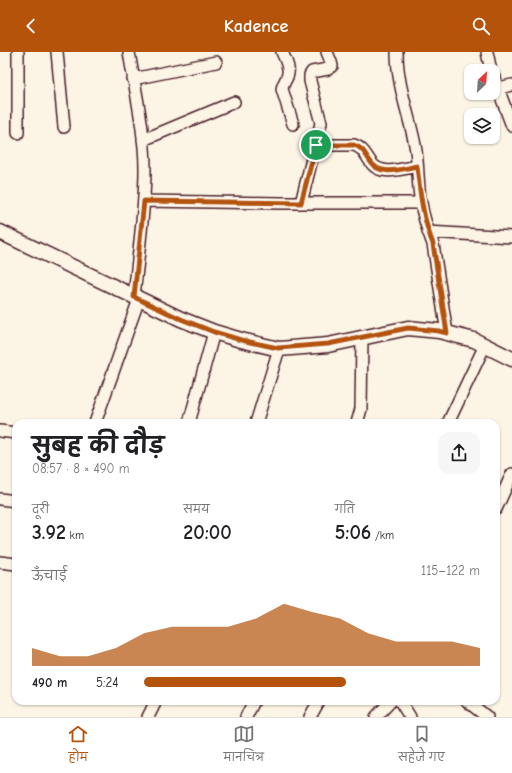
<!DOCTYPE html>
<html lang="hi">
<head>
<meta charset="utf-8">
<style>
  body { margin:0; font-family:"Comic Neue","Playpen Sans Deva",sans-serif; background:#f6f6f6; color:#202124; height:100vh; display:flex; flex-direction:column; font-size:15px; white-space:nowrap }
  * { box-sizing:border-box; margin:0 }
  p { font-size:13px; color:#757577 }
  .icon { flex:none; width:22px; height:22px; fill:none; stroke:currentColor; stroke-width:2; stroke-linecap:round; stroke-linejoin:round }
  .map { position:relative; flex:1; overflow:hidden }
  .drawer { position:absolute; left:12px; top:367px; width:488px; height:286px; display:flex; flex-direction:column; background:#fff; border-radius:12px; box-shadow:0 1px 3px #0004 }
  .drawer>* { flex:none }
  .needle { width:26px; rotate:25deg }
  .buttons { position:absolute; left:464px; top:12px; display:grid; gap:8px }
  .buttons a { display:grid; place-items:center; width:36px; height:36px; border-radius:8px; background:#fff; box-shadow:0 1px 3px #0004; font-size:20px }
  .pin { position:absolute; display:grid; place-items:center; width:34px; height:34px; color:#fff; margin:-17px; border:2px solid #fff; border-radius:50%; box-shadow:0 1px 4px #0007 }
  .round { display:grid; place-items:center; flex:none; width:42px; height:42px; border-radius:12px; background:#f6f6f6 }
  .overview { display:flex; align-items:center; justify-content:space-between; height:68px; padding:0 20px }
  h1 { font-size:22px; font-weight:700; line-height:30px }
  .metrics { display:grid; grid-template-columns:repeat(3,1fr); gap:6px; height:68px; padding:4px 20px }
  .metrics div { display:grid; align-content:center }
  .metrics b { font-size:20px; font-weight:700 }
  .metrics small { font-size:11px; font-weight:400 }
  .metrics p { font-size:11px }
  .chart { height:112px; padding:8px 20px }
  .chart p { display:flex; justify-content:space-between }
  .chart svg { width:100%; height:72px; margin-top:4px; fill:#b45309; opacity:.7 }
  ul { padding:0 20px; list-style:none; font-size:13px }
  li { display:grid; grid-template-columns:64px 48px 1fr; align-items:center; height:30px }
  li i { height:10px; border-radius:5px; background:#b45309 }
  header { display:flex; justify-content:space-between; align-items:center; height:52px; padding:0 20px; background:#b45309; color:#fff; font-size:18px; font-weight:700 }
  .dock { display:flex; justify-content:space-around; align-items:center; height:56px; border-top:1px solid #e0e0e0; background:#fff; font-size:11px; color:#757577 }
  .dock a { display:grid; justify-items:center; gap:2px }
  .dock .current { color:#b45309 }
  .map>svg:first-child { display:block }
  .lines { fill:none; stroke-linecap:round; stroke-linejoin:round }
  .minor-casing { stroke:#4a1f2b; stroke-width:14 }
  .tertiary-casing { stroke:#4a1f2b; stroke-width:17 }
  .minor { stroke:#fcf5e5; stroke-width:11 }
  .tertiary { stroke:#fcf5e5; stroke-width:14 }
  .route-casing { stroke:#fff; stroke-width:8 }
  .route { stroke:#b45309; stroke-width:5 }
</style>
</head>
<body>
<header><svg class="icon" aria-label="back" viewBox="0 0 24 24"><path d="M15 5l-7 7 7 7"/></svg>Kadence<svg class="icon" aria-label="search" viewBox="0 0 24 24"><circle cx="10" cy="10" r="6"/><path d="M15 15l6 6"/></svg></header>
<div class="map">
<svg width="512" height="665" viewBox="0 0 512 665">
  <rect width="100%" height="100%" fill="#fcf5e5"/>
  <filter id="ink" filterUnits="userSpaceOnUse"><feTurbulence type="fractalNoise" baseFrequency=".025" numOctaves="2"/><feDisplacementMap in="SourceGraphic" scale="8" xChannelSelector="R" yChannelSelector="G"/><feConvolveMatrix kernelMatrix="1 2 1 2 8 2 1 2 1" color-interpolation-filters="sRGB"/></filter>
  <g filter="url(#ink)">
    <g class="lines">
      <!-- minor casing -->
      <g class="minor-casing">
        <path id="minor" d="M57 0 64 75
          M129 0C135 37 145 80 145 117 145 160 138 202 134 245
          M282 0C285 7 291 17 287 25 285 30 283 31 282 37L293 72
          M397 0C397 33 409 62 415 93 419 112 417 132 421 151 423 165 428 179 433 192L447 281
          M487 0 491 19
          M493 23 512 74
          M133 27 216 10
          M498 36 512 33
          M18 81V0
          M143 88 234 50
          M316 93H354C363 96 365 102 370 109 379 125 402 117 417 114
          M144 149 281 151H421
          M301 151 321 71 310 29V23L312 20 328 17 332 14 331 10 327 0
          M428 180 512 185
          M95 371 139 247
          M189 371 214 280
          M256 371 279 297
          M357 371 361 357 362 286
          M448 371 485 293
          M0 379 16 381
          M0 447 16 449
          M496 457 512 422
          M0 510 16 512
          M400 649 410 665
          M467 649 487 665
          M148 665 156 649
          M246 665 254 649
          M310 665 319 649
          M376 665 391 649"/>
      </g>
      <!-- tertiary casing -->
      <g class="tertiary-casing">
        <path id="tertiary" d="M0 180 181 267 214 280 241 288 279 297 328 293 408 276 439 279 474 288 512 307"/>
      </g>
      <!-- minor -->
      <use href="#minor" class="minor"/>
      <!-- tertiary -->
      <use href="#tertiary" class="tertiary"/>
    </g>
  </g>
  <g class="lines" filter="url(#ink)">
    <!-- route casing -->
    <g class="route-casing">
      <path id="route" d="M316 93H354C363 96 365 102 370 109 379 125 402 117 417 114 420 141 423 167 433 192L447 281 439 279 408 276 328 292 278 296 241 288 214 280 181 267 134 245 144 149 301 151Z"/>
    </g>
    <!-- route -->
    <use href="#route" class="route"/>
  </g>
</svg>
<div class="buttons">
<a><svg class="needle" viewBox="-14 -14 28 28"><path d="M0-13l5 13h-10z" fill="#e53935"/><path d="M0 13l5-13h-10z" fill="#757577"/></svg></a>
<a><svg class="icon" aria-label="layers" viewBox="0 0 24 24"><path d="M12 4l9 5-9 5-9-5zM3 14l9 5 9-5"/></svg></a>
</div>
<div class="pin" style="left:316px;top:93px;background:#1e9e55"><svg class="icon" aria-label="arrive" viewBox="0 0 24 24"><path d="M6 21V4h12l-3 4 3 4H6"/></svg></div>
<section class="drawer">
<div class="overview"><div><h1>सुबह की दौड़</h1><p>08:57 · 8 × 490 m</p></div><a class="round"><svg class="icon" aria-label="share" viewBox="0 0 24 24"><path d="M12 15V3M7 8l5-5 5 5M5 13v7h14v-7"/></svg></a></div>
<div class="metrics">
<div><p>दूरी</p><b>3.92<small> km</small></b></div>
<div><p>समय</p><b>20:00</b></div>
<div><p>गति</p><b>5:06<small> /km</small></b></div>
</div>
<div class="chart"><p><span>ऊँचाई</span>115–122 m</p>
<svg viewBox="0 0 160 44" preserveAspectRatio="none"><path d="M0 44V33L10 38L20 38L30 33L40 24L50 20L60 20L70 20L80 15L90 6L100 11L110 15L120 24L130 29L140 29L150 29L160 33V44z"/></svg>
</div>
<ul>
<li><b>490 m</b>5:24<i style="width:60%"></i></li>
</ul>
</section>
</div>
<nav class="dock">
<a class="current"><svg class="icon" aria-label="home" viewBox="0 0 24 24"><path d="M3 11l9-7 9 7M6 9v11h12V9"/></svg>होम</a>
<a><svg class="icon" aria-label="map" viewBox="0 0 24 24"><path d="M3 6l6-2 6 2 6-2v14l-6 2-6-2-6 2zM9 4v14M15 6v14"/></svg>मानचित्र</a>
<a><svg class="icon" aria-label="saved" viewBox="0 0 24 24"><path d="M7 4h10v16l-5-4-5 4z"/></svg>सहेजे गए</a>
</nav>
</body>
</html>
